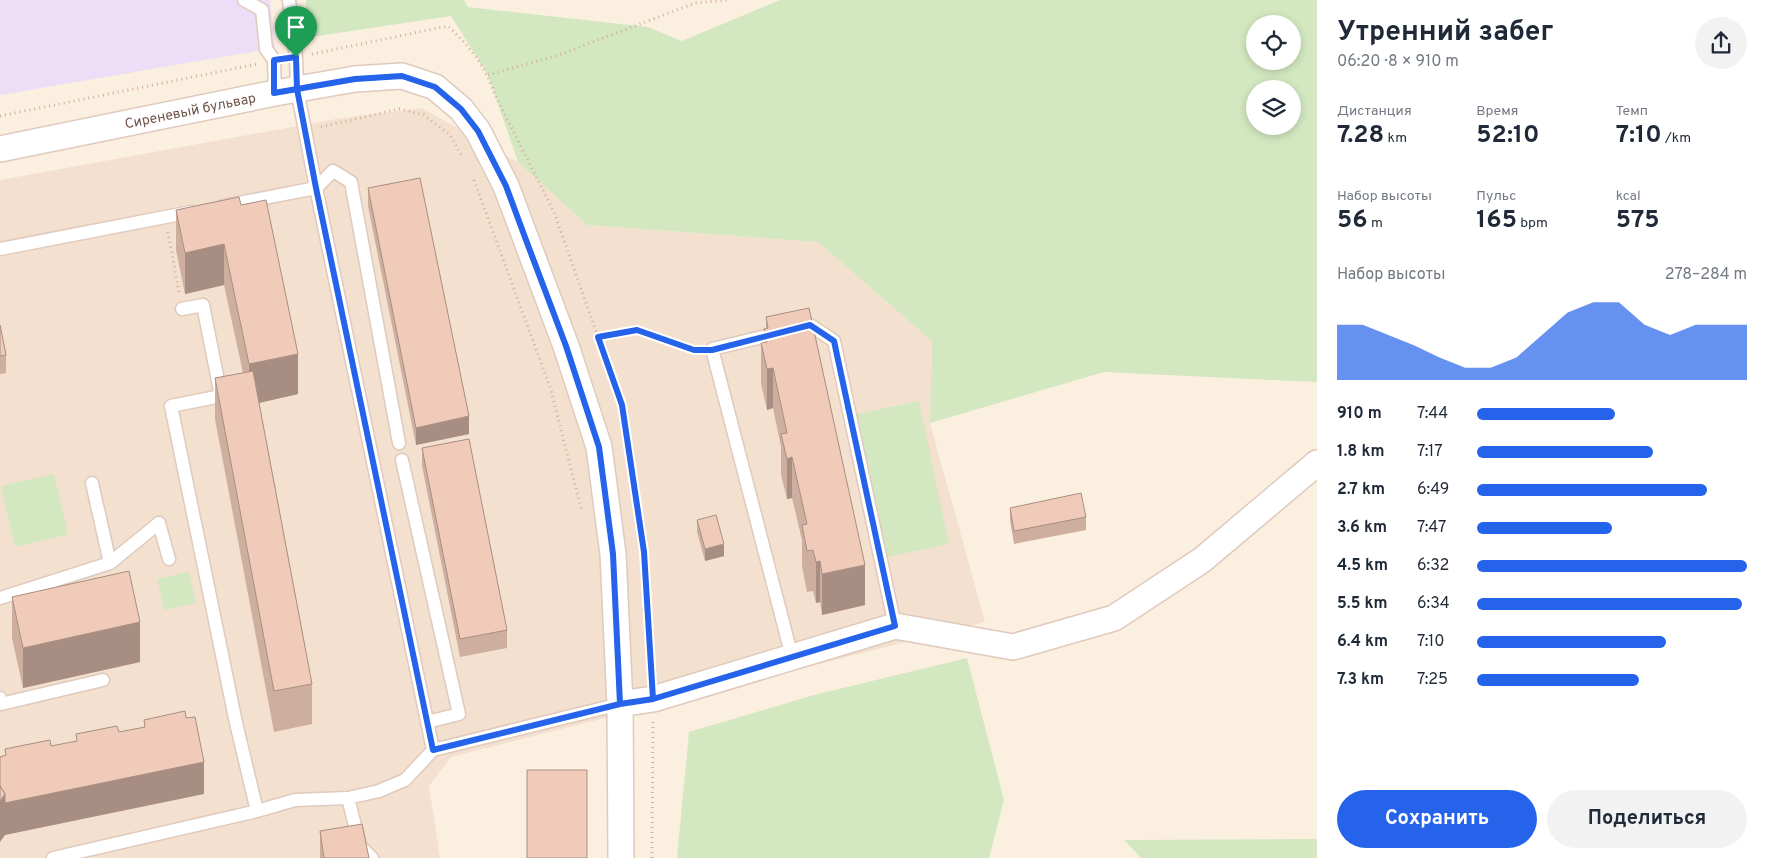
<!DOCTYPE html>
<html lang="ru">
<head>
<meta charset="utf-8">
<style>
  body { margin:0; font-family:Overpass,sans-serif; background:#f2f2f3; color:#1f2937; height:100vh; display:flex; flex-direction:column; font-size:19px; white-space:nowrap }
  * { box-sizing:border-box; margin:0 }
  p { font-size:16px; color:#747a83 }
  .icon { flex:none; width:28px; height:28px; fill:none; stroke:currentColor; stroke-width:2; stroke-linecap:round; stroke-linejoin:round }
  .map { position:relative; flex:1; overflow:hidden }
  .panel { display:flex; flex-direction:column; background:#fff; width:450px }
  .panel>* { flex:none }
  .fabs { position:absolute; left:1246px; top:15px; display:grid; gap:10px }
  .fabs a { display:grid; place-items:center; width:55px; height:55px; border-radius:50%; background:#fff; box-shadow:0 2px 8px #0003; font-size:25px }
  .pin { position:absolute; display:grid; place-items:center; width:42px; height:42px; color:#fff; margin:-51px -21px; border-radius:50% 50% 50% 0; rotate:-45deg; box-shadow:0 0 5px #0007 }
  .pin .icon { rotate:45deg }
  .round { display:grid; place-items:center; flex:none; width:52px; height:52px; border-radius:26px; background:#f2f2f3 }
  .overview { display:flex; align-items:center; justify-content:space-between; height:85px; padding:0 20px }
  h1 { font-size:28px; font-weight:700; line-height:38px }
  .stats { display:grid; grid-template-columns:repeat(3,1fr); gap:8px; height:85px; padding:5px 20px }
  .stats div { display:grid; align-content:center }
  .stats b { font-size:25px; font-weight:700 }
  .stats small { font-size:14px; font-weight:400 }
  .stats p { font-size:14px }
  .chart { height:140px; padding:10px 20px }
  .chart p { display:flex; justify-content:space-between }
  .chart svg { width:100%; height:90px; margin-top:5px; fill:#2563eb; opacity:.7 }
  .action { display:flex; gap:10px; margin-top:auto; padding:10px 20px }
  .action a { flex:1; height:58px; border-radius:30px; background:#2563eb; color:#fff; font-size:20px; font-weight:700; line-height:58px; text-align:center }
  .action a+a { background:#f2f2f3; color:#1f2937 }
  ul { padding:0 20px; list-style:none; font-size:16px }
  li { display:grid; grid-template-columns:80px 60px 1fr; align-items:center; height:38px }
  li i { height:12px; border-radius:6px; background:#2563eb }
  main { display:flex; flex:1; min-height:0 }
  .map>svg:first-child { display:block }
  .residential { fill:#f3e0cf }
  .education { fill:#ecdef7 }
  .green { fill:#d3e8c0; fill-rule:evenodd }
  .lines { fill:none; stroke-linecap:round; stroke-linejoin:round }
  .lane-casing { stroke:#dfcabd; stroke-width:15 }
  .street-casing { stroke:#dfcabd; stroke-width:28 }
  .path { stroke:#d4ae9c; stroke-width:3; stroke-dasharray:1 4; stroke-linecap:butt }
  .lane { stroke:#fff; stroke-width:12 }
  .street { stroke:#fff; stroke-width:25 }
  .wall { fill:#ceaf9f }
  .shaded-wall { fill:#a88e82 }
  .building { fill:#f0cbb9; stroke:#a88e82 }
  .route-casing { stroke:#fff; stroke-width:10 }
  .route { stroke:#2563eb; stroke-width:6 }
  .labels { text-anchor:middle; stroke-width:4; stroke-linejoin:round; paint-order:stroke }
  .street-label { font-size:14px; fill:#715448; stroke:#fff3e6 }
</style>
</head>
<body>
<main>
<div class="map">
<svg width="1317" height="858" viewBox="0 0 1317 858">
  <rect width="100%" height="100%" fill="#fbefe0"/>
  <!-- residential -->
  <path class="residential" d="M422 108 518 162 587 225 818 242 932 341 930 423 985 622 451 757 429 786 440 858H0V180L336 119Z"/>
  <!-- education -->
  <path class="education" d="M0 0H270L275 48 0 95Z"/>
  <!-- green -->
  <path class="green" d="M306 0H464L468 7 648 27 682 41 780 0H1317V382L1104 372 930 423 932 341 818 242 587 225 518 162 488 75 451 16 304 38ZM1255 24H1292V61H1255ZM1255 89H1292V126H1255Z
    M919 401 949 544 877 559 848 416Z
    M54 474 68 534 15 547 1 486Z
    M189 572 196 603 164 610 157 579Z
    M967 658 1004 800 989 858H677L689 732 814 695Z
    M1317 839V858H1141L1124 840Z"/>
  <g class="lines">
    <!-- lane casing -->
    <g class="lane-casing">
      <path id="lane" d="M244 0 262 10 266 49 274 60 275 93
        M223 206 316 188 297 89 296 57 289 0
        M0 249 191 212
        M182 309 203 305 221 396 171 406 236 723 257 811
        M799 328 810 325 834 341 895 626
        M779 333 712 349 792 657
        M402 460 459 714 427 722
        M92 483 110 563
        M0 598 110 563 159 523 169 559
        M0 698 1 704 103 680
        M433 750 620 704
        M348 798 359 841
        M355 847 360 846 372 858
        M53 858 257 811 295 800 348 798 379 791 405 780 433 750 316 188 333 171 351 182 399 443"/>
    </g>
    <!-- street casing -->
    <g class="street-casing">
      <g id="street">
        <path id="s1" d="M0 149 275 93 355 79 402 76 435 87 461 109 478 131 506 186 566 346 599 447 613 554 620 704 621 858"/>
        <path d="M620 704 653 699 895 626 1013 647 1114 618 1202 560 1317 463"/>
      </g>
    </g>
    <!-- path -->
    <path class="path" d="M312 54 448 26C469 46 485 65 494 93L554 212 622 405 644 552 651 675
      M488 75 559 55 695 3 728 0
      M0 116 257 64
      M321 127 399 109 424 115 450 135 461 155
      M474 180 550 387 582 512
      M168 232 179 293
      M598 337 637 330 695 350
      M652 858 653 722"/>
    <!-- lane -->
    <use href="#lane" class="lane"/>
    <!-- street -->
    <use href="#street" class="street"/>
  </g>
  <!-- wall -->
  <path class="wall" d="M368 188 469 434 416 445 368 206Z
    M241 205 298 394 259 403 312 684V724L274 732 215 419V378L243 373 224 285 185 294 176 250V210Z
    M766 317 865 605 822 615 820 602 816 603 813 591 807 592 802 566V540L792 498 787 499 781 475V447L773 408 767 410 761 384V343H764V329L766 328Z
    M0 325 6 355V373L0 374Z
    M422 448 507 630V648L460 657 422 466Z
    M1010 508 1086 517V530L1014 544 1010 520Z
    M697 520 724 556 705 561 697 532Z
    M12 597 140 662 23 688 12 638Z
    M320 831 369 858H320Z"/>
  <!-- shaded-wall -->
  <path class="shaded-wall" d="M224 244V285L185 294V253Z
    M298 354V394L249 405V364Z
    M773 368V408L767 410V369Z
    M469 416V434L416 445V428Z
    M792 457V498L787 499V459Z
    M724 544V556L705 561V549Z
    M820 561V602L816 603V562Z
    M865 565V605L822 615V574Z
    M140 622V662L23 688V648Z
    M204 762V794L5 835 0 842V801L5 794Z"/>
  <!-- building -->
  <path class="building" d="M420 178 469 416 416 428 368 188Z
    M239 197 241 205 266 200 298 354 249 364 224 244 185 253 176 210Z
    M809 308 865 565 822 574 820 561 816 562 813 550 807 551 802 525 807 524 792 457 787 459 781 434 787 433 773 368 767 369 761 343 767 342 764 329 768 328 766 317Z
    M0 325 6 355 0 356Z
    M253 371 312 684 274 691 215 378Z
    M469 439 507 630 460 639 422 448Z
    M1081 493 1086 517 1014 531 1010 508Z
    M716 515 724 544 705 549 697 520Z
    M129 571 140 622 23 648 12 597Z
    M185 711 186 718 195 717 204 762 5 803V794L0 786V757L6 755 5 749 50 740 51 746 77 741 76 734 117 726 119 732 145 727 144 720Z
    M527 770H587V858H527Z
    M0 786 5 794 0 801Z
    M362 824 369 858H324L320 831Z"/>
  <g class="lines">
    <!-- route casing -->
    <g class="route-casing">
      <path id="route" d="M296 57 274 60V93L297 89 316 188 433 750 620 704 653 699 895 626 834 341 810 325 712 350H694L637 330 598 337 622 405 644 552 653 699 620 704 613 554 599 447 566 346 526 240 506 186 478 131 461 109 435 87 402 76 355 79 297 89 296 57"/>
    </g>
    <!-- route -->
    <use href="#route" class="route"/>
  </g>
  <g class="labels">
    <!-- street labels -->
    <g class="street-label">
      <text dy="5" stroke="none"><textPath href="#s1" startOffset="194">Сиреневый бульвар</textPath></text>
    </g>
  </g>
</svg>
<div class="fabs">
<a><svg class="icon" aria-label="locate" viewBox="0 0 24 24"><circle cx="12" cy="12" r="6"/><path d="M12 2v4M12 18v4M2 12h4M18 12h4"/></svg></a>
<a><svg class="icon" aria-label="layers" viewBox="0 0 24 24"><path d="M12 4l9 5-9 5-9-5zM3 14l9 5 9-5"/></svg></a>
</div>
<div class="pin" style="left:296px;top:57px;background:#1e9e55"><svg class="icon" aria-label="arrive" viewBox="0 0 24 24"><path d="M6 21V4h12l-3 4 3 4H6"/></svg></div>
</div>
<section class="panel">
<div class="overview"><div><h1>Утренний забег</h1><p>06:20 · 8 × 910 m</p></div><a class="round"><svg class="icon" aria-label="share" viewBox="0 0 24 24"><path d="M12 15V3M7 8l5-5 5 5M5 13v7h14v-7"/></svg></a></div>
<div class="stats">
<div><p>Дистанция</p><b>7.28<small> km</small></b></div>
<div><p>Время</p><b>52:10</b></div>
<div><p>Темп</p><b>7:10<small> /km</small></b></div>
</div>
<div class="stats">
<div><p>Набор высоты</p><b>56<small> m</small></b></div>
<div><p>Пульс</p><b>165<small> bpm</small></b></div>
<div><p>kcal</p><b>575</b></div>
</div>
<div class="chart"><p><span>Набор высоты</span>278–284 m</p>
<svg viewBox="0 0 160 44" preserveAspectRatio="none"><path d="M0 44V17L10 17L20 22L30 27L40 33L50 38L60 38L70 33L80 22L90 11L100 6L110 6L120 17L130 22L140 17L150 17L160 17V44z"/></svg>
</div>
<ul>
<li><b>910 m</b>7:44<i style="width:51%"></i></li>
<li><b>1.8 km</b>7:17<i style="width:65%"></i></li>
<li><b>2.7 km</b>6:49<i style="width:85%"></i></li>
<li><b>3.6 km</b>7:47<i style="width:50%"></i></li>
<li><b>4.5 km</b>6:32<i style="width:100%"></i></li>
<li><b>5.5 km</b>6:34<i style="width:98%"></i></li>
<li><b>6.4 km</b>7:10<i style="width:70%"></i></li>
<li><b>7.3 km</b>7:25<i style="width:60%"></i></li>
</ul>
<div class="action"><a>Сохранить</a><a>Поделиться</a></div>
</section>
</main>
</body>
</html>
